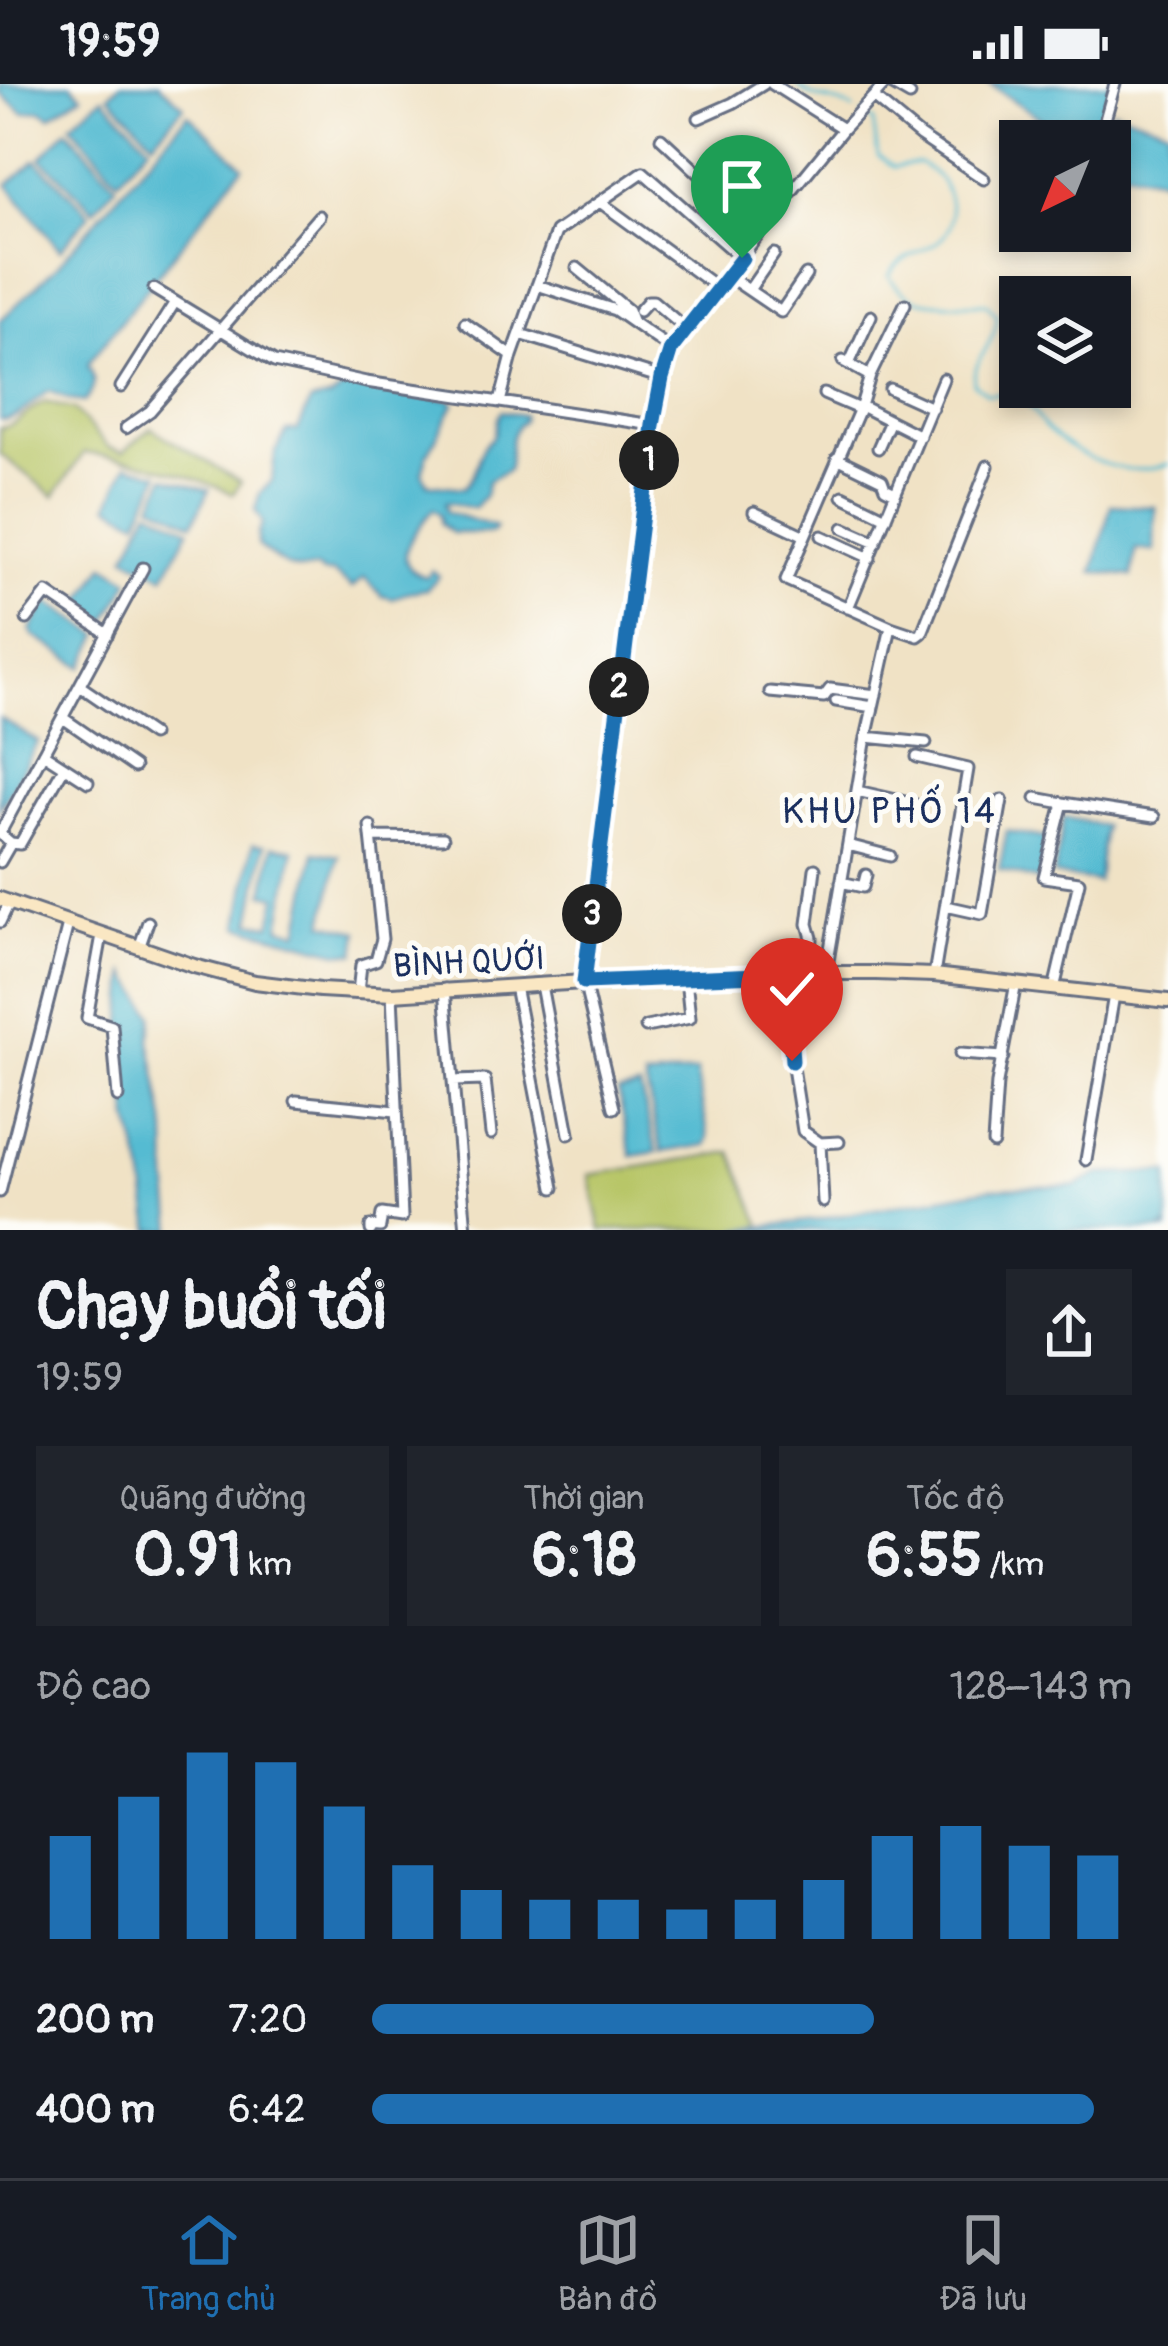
<!DOCTYPE html>
<html lang="vi">
<head>
<meta charset="utf-8">
<style>
  body { margin:0; font-family:Pangolin,sans-serif; background:#20242c; color:#f1f3f6; height:100vh; display:flex; flex-direction:column; font-size:45px; white-space:nowrap }
  * { box-sizing:border-box; margin:0 }
  p { font-size:39px; color:#9ea1a6 }
  .icon { flex:none; width:66px; height:66px; fill:none; stroke:currentColor; stroke-width:2; stroke-linecap:round; stroke-linejoin:round }
  .map { position:relative; height:1146px; overflow:hidden }
  .sheet { display:flex; flex-direction:column; background:#171b24; flex:1 }
  .sheet>* { flex:none }
  .needle { width:78px; rotate:223deg }
  .buttons { position:absolute; left:999px; top:36px; display:grid; gap:24px }
  .buttons a { display:grid; place-items:center; width:132px; height:132px; border-radius:0px; background:#171b24; box-shadow:0 6px 18px #0003; font-size:60px }
  .pin { position:absolute; display:grid; place-items:center; width:102px; height:102px; color:#fff; margin:-123px -51px; border-radius:50% 50% 50% 0; rotate:-45deg; box-shadow:0 0 12px #0007 }
  .pin .icon { rotate:45deg }
  .km { position:absolute; width:60px; height:60px; margin:-30px; border-radius:50%; background:#222; color:#fff; font-size:33px; line-height:60px; text-align:center }
  .round { display:grid; place-items:center; flex:none; width:126px; height:126px; border-radius:0px; background:#20242c }
  .head { display:flex; align-items:center; justify-content:space-between; height:204px; padding:0 36px }
  h1 { font-size:66px; font-weight:700; line-height:90px }
  .metrics { display:grid; grid-template-columns:repeat(3,1fr); gap:18px; height:204px; padding:12px 36px }
  .metrics div { display:grid; align-content:center; border-radius:0px; background:#20242c; text-align:center }
  .metrics b { font-size:60px; font-weight:700 }
  .metrics small { font-size:33px; font-weight:400 }
  .metrics p { font-size:33px }
  .chart { height:336px; padding:24px 36px }
  .chart p { display:flex; justify-content:space-between }
  .chart svg { width:100%; height:216px; margin-top:12px; stroke:#1f6fb2; stroke-width:6 }
  ul { padding:0 36px; list-style:none; font-size:39px }
  li { display:grid; grid-template-columns:192px 144px 1fr; align-items:center; height:90px }
  li i { height:30px; border-radius:15px; background:#1f6fb2 }
  .status { display:flex; justify-content:space-between; align-items:center; height:84px; padding:0 60px; background:#171b24; direction:ltr }
  .status svg { height:33px; fill:currentColor }
  .menu { display:flex; justify-content:space-around; align-items:center; height:168px; border-top:3px solid #363941; background:#171b24; font-size:33px; color:#9ea1a6 }
  .menu a { display:grid; justify-items:center; gap:6px }
  .menu .current { color:#1f6fb2 }
  .map>svg:first-child { display:block }
  .green { fill:#b8c668; stroke:#6a7a63; stroke-width:3 }
  .water { fill:#54bbd2; stroke:#387598; stroke-width:3 }
  .lines { fill:none; stroke-linecap:round; stroke-linejoin:round }
  .stream { stroke:#54bbd2; stroke-width:3 }
  .ferry { stroke:#2f6087; stroke-width:3; stroke-dasharray:15 12; stroke-linecap:butt }
  .minor-casing { stroke:#666e82; stroke-width:15 }
  .secondary-casing { stroke:#666e82; stroke-width:18 }
  .minor { stroke:#fff; stroke-width:9 }
  .secondary { stroke:#fae7c3; stroke-width:12 }
  .route-casing { stroke:#fff; stroke-width:24 }
  .route { stroke:#1f6fb2; stroke-width:15 }
  .labels { text-anchor:middle; stroke-width:10; stroke-linejoin:round; paint-order:stroke }
  .street-label { font-size:33px; fill:#1b2f5e; stroke:#fdfcf7 }
  .neighbourhood-label { font-size:36px; letter-spacing:3px; fill:#1b2f5e; stroke:#fdfcf7 }
</style>
</head>
<body>
<div class="status"><b>19:59</b><svg viewBox="0 0 49 12"><path d="M0 12V9h3v3zM5 12V6h3v6zM10 12V3h3v9zM15 12V0h3v12zM26 1h20v11H26zM47 4h2v5h-2z"/></svg></div>
<div class="map">
<svg width="1168" height="1146" viewBox="0 0 1168 1146">
  <rect width="100%" height="100%" fill="#fdfcf7"/>
  <filter id="ink" filterUnits="userSpaceOnUse"><feTurbulence type="fractalNoise" baseFrequency=".00833" numOctaves="2"/><feDisplacementMap in="SourceGraphic" scale="24" xChannelSelector="R" yChannelSelector="G"/><feConvolveMatrix kernelMatrix="1 2 1 2 8 2 1 2 1" color-interpolation-filters="sRGB"/></filter>
  <filter id="wash" filterUnits="userSpaceOnUse"><feTurbulence type="fractalNoise" baseFrequency=".004" numOctaves="4" result="noise"/><feDisplacementMap in="SourceGraphic" scale="48" xChannelSelector="R" yChannelSelector="G"/><feGaussianBlur stdDeviation="2.7" result="paint"/><feColorMatrix in="noise" values="0 0 0 0 0 0 0 0 0 0 0 0 0 0 0 0 0 1.4 0 .05"/><feComposite in="paint" operator="in"/></filter>
  <g filter="url(#wash)">
    <rect width="100%" height="100%" fill="#f0e2c5"/>
    <!-- green -->
    <path class="green" d="M46 318 74 326 108 363 123 368 151 344 241 398 233 410C188 389 134 375 84 369L54 412 0 370V344C21 341 26 325 46 318Z
      M732 1068 762 1143 734 1146H601L589 1091Z"/>
    <!-- water -->
    <path class="water" d="M0 0H71L82 11 50 32 41 26 24 29 0 9Z
      M121 0H159L184 22 153 57 109 11Z
      M989 0H1111L1096 57C1065 56 1016 17 989 0Z
      M103 13 149 61 118 96 71 40Z
      M1113 26 1168 44V96L1122 86 1110 79V57H1104Z
      M188 30 243 82 90 277 88 282C97 297 95 306 84 318L69 316 49 307C32 317 21 335 0 336V237L58 181Z
      M67 45 116 101 94 126 41 74Z
      M36 76 90 130 60 166 8 101Z
      M348 301 451 316 454 320 427 371 422 389 428 400 463 404C479 389 475 375 485 361 487 358 490 357 492 354 498 345 495 336 501 327L523 331V337C505 351 513 366 508 386L488 397 485 411 474 424C463 424 454 417 445 419L447 428 496 443 492 449H452L441 440 440 430 433 425C418 445 383 481 427 493L432 486 439 492 427 505 408 508 393 515 382 512 364 493 352 504 333 489H323L316 484C294 492 276 475 258 462V450L263 439 255 425 260 409 272 397 275 368 287 347 298 346 310 318 332 313Z
      M127 381 160 390 138 437 109 421Z
      M165 393 209 406 193 439 153 420Z
      M1111 421 1155 423 1154 467 1136 465 1132 492 1093 488Z
      M150 425 190 445 164 492 126 472Z
      M105 481 130 496 105 540 78 522Z
      M48 518 100 551 83 583 33 551 31 546Z
      M0 634 38 658 0 725Z
      M1064 733 1104 742 1098 798 1054 791Z
      M1007 747 1050 755 1040 797 999 786Z
      M253 760 265 761 251 838 271 841 277 812 264 809 273 762 294 766 280 843 299 848 315 768 339 772 324 839 359 847 356 869 338 868 239 842Z
      M127 889 153 931 150 956 167 1048 168 1091 173 1146H151L143 1087 130 1036 122 987 123 936Z
      M696 988 709 1055 707 1061 662 1068 645 995Z
      M640 1003 657 1068 632 1072 618 1008Z
      M1168 1088V1146H734L816 1136 991 1104 1076 1102 1099 1090Z"/>
    <g class="lines">
      <!-- stream -->
      <path class="stream" d="M797 0C812 19 834 14 853 25
        M862 30 873 37 878 72 894 83 919 79C935 89 945 97 949 116 961 173 907 157 889 192 910 228 950 218 987 220L997 232C997 258 974 273 973 299L988 310C997 310 1008 308 1016 312 1030 319 1037 335 1048 346 1080 375 1126 396 1168 380"/>
      <!-- ferry -->
      <path class="ferry" d="M1161 1146 1168 1141"/>
    </g>
  </g>
  <g filter="url(#ink)">
    <g class="lines">
      <!-- minor casing -->
      <g class="minor-casing">
        <path id="minor" d="M772 0 843 45
          M891 0 910 11
          M874 14 920 52 984 95
          M699 34 733 19 764 0
          M661 54 761 147
          M1099 57 1115 0
          M600 118 718 204
          M577 184 628 226 632 236
          M728 192 781 228 806 191
          M537 201 615 226 671 265
          M154 205 274 278 366 298 500 318
          M749 206 774 170
          M639 227 648 217H653L687 246
          M465 239 512 272 500 318 653 341
          M520 250 662 294
          M512 272 556 148 643 88 741 174
          M843 277 870 292
          M849 280 871 232
          M121 303 175 218
          M890 305 932 324
          M824 310 859 325
          M861 322 920 352
          M126 344 150 327 319 132
          M878 364 890 337
          M837 374 882 396 885 404 895 409
          M843 412 886 433
          M754 428 805 452
          M844 444 876 458
          M822 452 870 474
          M848 524 943 295
          M27 535 47 509 108 550
          M891 543 918 552 922 549 988 382
          M80 602 152 651
          M770 608 824 613 830 605 876 611
          M836 617 873 623
          M63 634 134 683
          M866 653 926 659
          M43 669 88 698
          M917 673 968 685 934 891
          M857 707 914 720
          M1036 714 1063 719
          M0 749 143 484
          M0 750 11 759 0 778
          M372 753 443 754
          M11 759 20 760 64 683
          M848 761 890 772
          M841 798 863 803 866 791
          M946 822 982 830 1002 716
          M0 838 9 819
          M102 851 87 934 112 942 118 1013
          M139 864 148 838
          M810 889 812 854 808 840 815 785
          M826 889 865 659 891 543 786 496 861 322 870 292 905 220
          M786 890 792 977 803 1047 820 1059 823 1118
          M541 901 569 1050
          M515 902 554 1104
          M445 905 466 1146
          M1054 905 1079 798 1044 793 1063 719 1154 733
          M358 908 361 881 376 876 382 855 370 742
          M646 943 690 934 686 895
          M960 970 1003 973
          M453 997 485 996 491 1050
          M296 1017 396 1027
          M614 1024 584 898 653 341 662 294 671 265 789 111 843 45 885 0
          M820 1059 839 1058
          M993 1059 997 999 1016 899
          M1086 1076 1114 911
          M0 1108 68 840
          M371 1146V1142L380 1143 382 1130 402 1133 392 910"/>
      </g>
      <!-- secondary casing -->
      <g class="secondary-casing">
        <path id="secondary" d="M0 815 194 882 255 898 320 906 392 910 584 898 810 889H876L934 891 1168 917"/>
      </g>
      <!-- minor -->
      <use href="#minor" class="minor"/>
      <!-- secondary -->
      <use href="#secondary" class="secondary"/>
    </g>
  </g>
  <g class="lines" filter="url(#ink)">
    <!-- route casing -->
    <g class="route-casing">
      <path id="route" d="M742 174 671 265 662 294 653 341 584 898 786 890 792 977"/>
    </g>
    <!-- route -->
    <use href="#route" class="route"/>
  </g>
  <g class="labels">
    <!-- street labels -->
    <g class="street-label">
      <text transform="translate(469 877) rotate(-3)" y="12">BÌNH QUỚI</text>
    </g>
    <!-- neighbourhood labels -->
    <g class="neighbourhood-label">
      <text x="890" y="739">KHU PHỐ 14</text>
    </g>
  </g>
</svg>
<div class="buttons">
<a><svg class="needle" viewBox="-14 -14 28 28"><path d="M0-13l5 13h-10z" fill="#e53935"/><path d="M0 13l5-13h-10z" fill="#9ea1a6"/></svg></a>
<a><svg class="icon" aria-label="layers" viewBox="0 0 24 24"><path d="M12 4l9 5-9 5-9-5zM3 14l9 5 9-5"/></svg></a>
</div>
<div class="pin" style="left:742px;top:174px;background:#1e9e55"><svg class="icon" aria-label="arrive" viewBox="0 0 24 24"><path d="M6 21V4h12l-3 4 3 4H6"/></svg></div>
<div class="pin" style="left:792px;top:977px;background:#d93025"><svg class="icon" aria-label="check" viewBox="0 0 24 24"><path d="M5 12l5 5 9-10"/></svg></div>
<b class="km" style="left:649px;top:376px">1</b>
<b class="km" style="left:619px;top:603px">2</b>
<b class="km" style="left:592px;top:830px">3</b>
</div>
<section class="sheet">
<div class="head"><div><h1>Chạy buổi tối</h1><p>19:59</p></div><a class="round"><svg class="icon" aria-label="share" viewBox="0 0 24 24"><path d="M12 15V3M7 8l5-5 5 5M5 13v7h14v-7"/></svg></a></div>
<div class="metrics">
<div><p>Quãng đường</p><b>0.91<small> km</small></b></div>
<div><p>Thời gian</p><b>6:18</b></div>
<div><p>Tốc độ</p><b>6:55<small> /km</small></b></div>
</div>
<div class="chart"><p><span>Độ cao</span>128–143 m</p>
<svg viewBox="0 0 160 44" preserveAspectRatio="none"><path d="M5 44V23M15 44V15M25 44V6M35 44V8M45 44V17M55 44V29M65 44V34M75 44V36M85 44V36M95 44V38M105 44V36M115 44V32M125 44V23M135 44V21M145 44V25M155 44V27"/></svg>
</div>
<ul>
<li><b>200 m</b>7:20<i style="width:66%"></i></li>
<li><b>400 m</b>6:42<i style="width:95%"></i></li>
</ul>
</section>
<nav class="menu">
<a class="current"><svg class="icon" aria-label="home" viewBox="0 0 24 24"><path d="M3 11l9-7 9 7M6 9v11h12V9"/></svg>Trang chủ</a>
<a><svg class="icon" aria-label="map" viewBox="0 0 24 24"><path d="M3 6l6-2 6 2 6-2v14l-6 2-6-2-6 2zM9 4v14M15 6v14"/></svg>Bản đồ</a>
<a><svg class="icon" aria-label="saved" viewBox="0 0 24 24"><path d="M7 4h10v16l-5-4-5 4z"/></svg>Đã lưu</a>
</nav>
</body>
</html>
